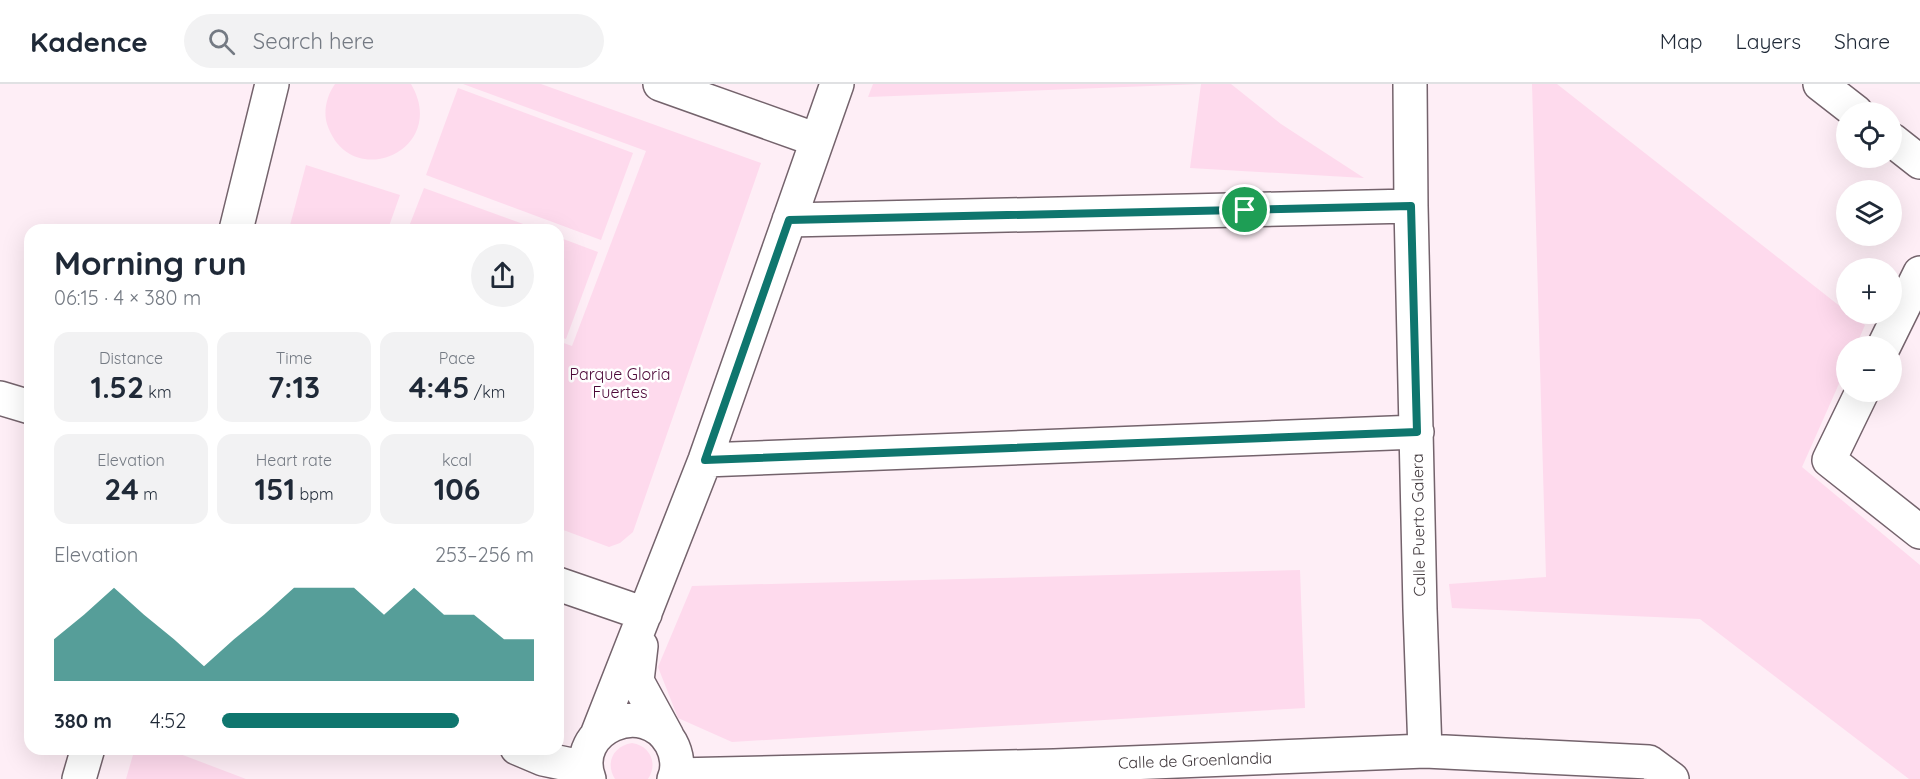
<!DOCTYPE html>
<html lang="en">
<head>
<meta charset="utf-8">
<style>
  body { margin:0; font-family:Quicksand,sans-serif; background:#f2f2f3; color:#1f2937; height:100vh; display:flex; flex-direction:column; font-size:22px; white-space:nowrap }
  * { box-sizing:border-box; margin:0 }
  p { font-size:20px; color:#747a83 }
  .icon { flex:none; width:33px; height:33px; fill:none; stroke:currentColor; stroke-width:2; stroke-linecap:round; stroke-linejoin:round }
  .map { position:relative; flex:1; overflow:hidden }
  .sheet { position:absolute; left:24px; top:140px; width:540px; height:531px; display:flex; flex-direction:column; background:#fff; border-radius:18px; box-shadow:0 6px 24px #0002 }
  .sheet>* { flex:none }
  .controls { position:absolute; left:1836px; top:18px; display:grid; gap:12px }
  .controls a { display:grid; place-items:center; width:66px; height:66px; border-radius:50%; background:#fff; box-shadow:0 6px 24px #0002; font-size:30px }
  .pin { position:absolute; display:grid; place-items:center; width:51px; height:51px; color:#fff; margin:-26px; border:3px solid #fff; border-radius:50%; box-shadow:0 2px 6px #0007 }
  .round { display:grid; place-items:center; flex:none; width:63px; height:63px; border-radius:32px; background:#f2f2f3 }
  .headline { display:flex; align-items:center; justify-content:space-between; height:102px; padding:0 30px }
  h1 { font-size:33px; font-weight:700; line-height:45px }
  .figures { display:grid; grid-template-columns:repeat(3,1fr); gap:9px; height:102px; padding:6px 30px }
  .figures div { display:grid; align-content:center; border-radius:15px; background:#f2f2f3; text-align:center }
  .figures b { font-size:30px; font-weight:700 }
  .figures small { font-size:16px; font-weight:400 }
  .figures p { font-size:16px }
  .chart { height:168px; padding:12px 30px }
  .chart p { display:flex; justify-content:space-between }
  .chart svg { width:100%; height:108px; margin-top:6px; fill:#0f766e; opacity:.7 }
  ul { padding:0 30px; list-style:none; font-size:20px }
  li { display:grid; grid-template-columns:96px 72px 1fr; align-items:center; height:45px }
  li i { height:15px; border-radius:8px; background:#0f766e }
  header { display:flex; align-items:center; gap:36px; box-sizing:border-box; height:84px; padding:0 30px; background:#fff; border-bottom:2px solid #e0e1e3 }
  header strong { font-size:28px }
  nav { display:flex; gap:33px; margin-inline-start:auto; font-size:21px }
  .search { width:420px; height:54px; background:#f2f2f3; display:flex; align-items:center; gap:15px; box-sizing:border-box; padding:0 21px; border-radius:33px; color:#747a83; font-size:22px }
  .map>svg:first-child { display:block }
  .green { fill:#fedaed }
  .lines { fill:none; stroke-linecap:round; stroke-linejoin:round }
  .minor-casing { stroke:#74636c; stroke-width:36 }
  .minor { stroke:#fff; stroke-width:33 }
  .route-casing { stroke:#fff; stroke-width:12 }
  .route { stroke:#0f766e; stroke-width:8 }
  .labels { text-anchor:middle; stroke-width:5; stroke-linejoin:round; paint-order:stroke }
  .park-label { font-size:16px; fill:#4c0737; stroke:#fff }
  .street-label { font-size:16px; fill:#41393d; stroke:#fff }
</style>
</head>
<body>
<header>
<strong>Kadence</strong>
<div class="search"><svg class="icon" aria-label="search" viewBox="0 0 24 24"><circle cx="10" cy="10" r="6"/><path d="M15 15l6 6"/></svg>Search here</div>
<nav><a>Map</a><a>Layers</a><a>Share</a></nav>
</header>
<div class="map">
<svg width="1920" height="695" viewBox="0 0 1920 695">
  <rect width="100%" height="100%" fill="#feeef6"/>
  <!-- green -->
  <path class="green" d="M335 0H411C450 66 350 110 327 40 323 27 327 11 335 0Z
    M463 0H541L761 79 633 448 620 459 609 463 558 444V257L572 262 646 67Z
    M873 0H1231L1281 40 1364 94 1190 84 1201 0 868 13Z
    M1532 0H1557L1846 227V230H1850L1865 241 1856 262H1846V284L1802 383 1920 481V695H1909L1700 535 1452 524 1449 500 1546 493Z
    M458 4 633 69 601 156 426 91Z
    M306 81 400 111 388 145H289Z
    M424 104 537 145H408Z
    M558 153 598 168 566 255 558 252Z
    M1300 486 1305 624 732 658 678 634 658 583 692 502Z
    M632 659C651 662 658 680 648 695H615C605 679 613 662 632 659Z
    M135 664 167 665 246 695H126Z"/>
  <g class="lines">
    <!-- minor casing -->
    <g class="minor-casing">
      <path id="minor" d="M660 0 817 56
        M1410 0 1411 122 1420 525 1425 667
        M1820 0 1856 28
        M1892 56 1920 78
        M789 136 1411 122
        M236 146 272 0
        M1884 262 1920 189
        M1862 308 1829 376 1920 448
        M0 314 30 323
        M705 376 1417 348
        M558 500 645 530
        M641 562 637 597 667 652
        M597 651 705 376 837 0
        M517 664 543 675 586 684
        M676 691 1054 682 1425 667 1649 678 1672 695
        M79 695 88 664
        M589 695C570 645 644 612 671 659 677 670 679 684 674 695"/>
    </g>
    <!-- minor -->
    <use href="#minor" class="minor"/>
  </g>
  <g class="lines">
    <!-- route casing -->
    <g class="route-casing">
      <path id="route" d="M1411 122 1417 348 705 376 789 136Z"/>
    </g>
    <!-- route -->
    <use href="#route" class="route"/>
  </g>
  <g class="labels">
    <!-- park labels -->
    <g class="park-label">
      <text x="620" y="296">Parque Gloria<tspan x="620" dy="18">Fuertes</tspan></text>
    </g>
    <!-- street labels -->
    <g class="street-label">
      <text transform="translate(1418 441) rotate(-91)" y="6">Calle Puerto Galera</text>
      <text transform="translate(1195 676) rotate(-2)" y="6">Calle de Groenlandia</text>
    </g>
  </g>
</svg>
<div class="controls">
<a><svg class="icon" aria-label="locate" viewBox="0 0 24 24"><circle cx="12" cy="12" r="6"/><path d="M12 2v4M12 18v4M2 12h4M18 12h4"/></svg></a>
<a><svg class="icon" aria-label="layers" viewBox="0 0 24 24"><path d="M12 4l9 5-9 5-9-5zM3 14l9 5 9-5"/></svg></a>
<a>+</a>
<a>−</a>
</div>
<div class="pin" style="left:1245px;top:126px;background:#1e9e55"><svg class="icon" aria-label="arrive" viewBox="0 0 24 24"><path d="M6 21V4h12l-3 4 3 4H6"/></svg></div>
<section class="sheet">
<div class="headline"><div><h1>Morning run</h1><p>06:15 · 4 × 380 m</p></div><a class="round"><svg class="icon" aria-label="share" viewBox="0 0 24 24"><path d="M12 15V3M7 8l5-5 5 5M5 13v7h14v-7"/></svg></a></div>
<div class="figures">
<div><p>Distance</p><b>1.52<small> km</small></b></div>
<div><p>Time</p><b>7:13</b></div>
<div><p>Pace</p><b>4:45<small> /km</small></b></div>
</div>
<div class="figures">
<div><p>Elevation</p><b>24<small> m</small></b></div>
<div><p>Heart rate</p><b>151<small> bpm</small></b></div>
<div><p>kcal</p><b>106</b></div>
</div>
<div class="chart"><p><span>Elevation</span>253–256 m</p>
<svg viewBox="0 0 160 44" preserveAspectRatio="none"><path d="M0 44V27L10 17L20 6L30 17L40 27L50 38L60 27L70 17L80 6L90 6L100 6L110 17L120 6L130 17L140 17L150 27L160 27V44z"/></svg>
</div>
<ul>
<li><b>380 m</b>4:52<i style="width:76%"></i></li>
</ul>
</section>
</div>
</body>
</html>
